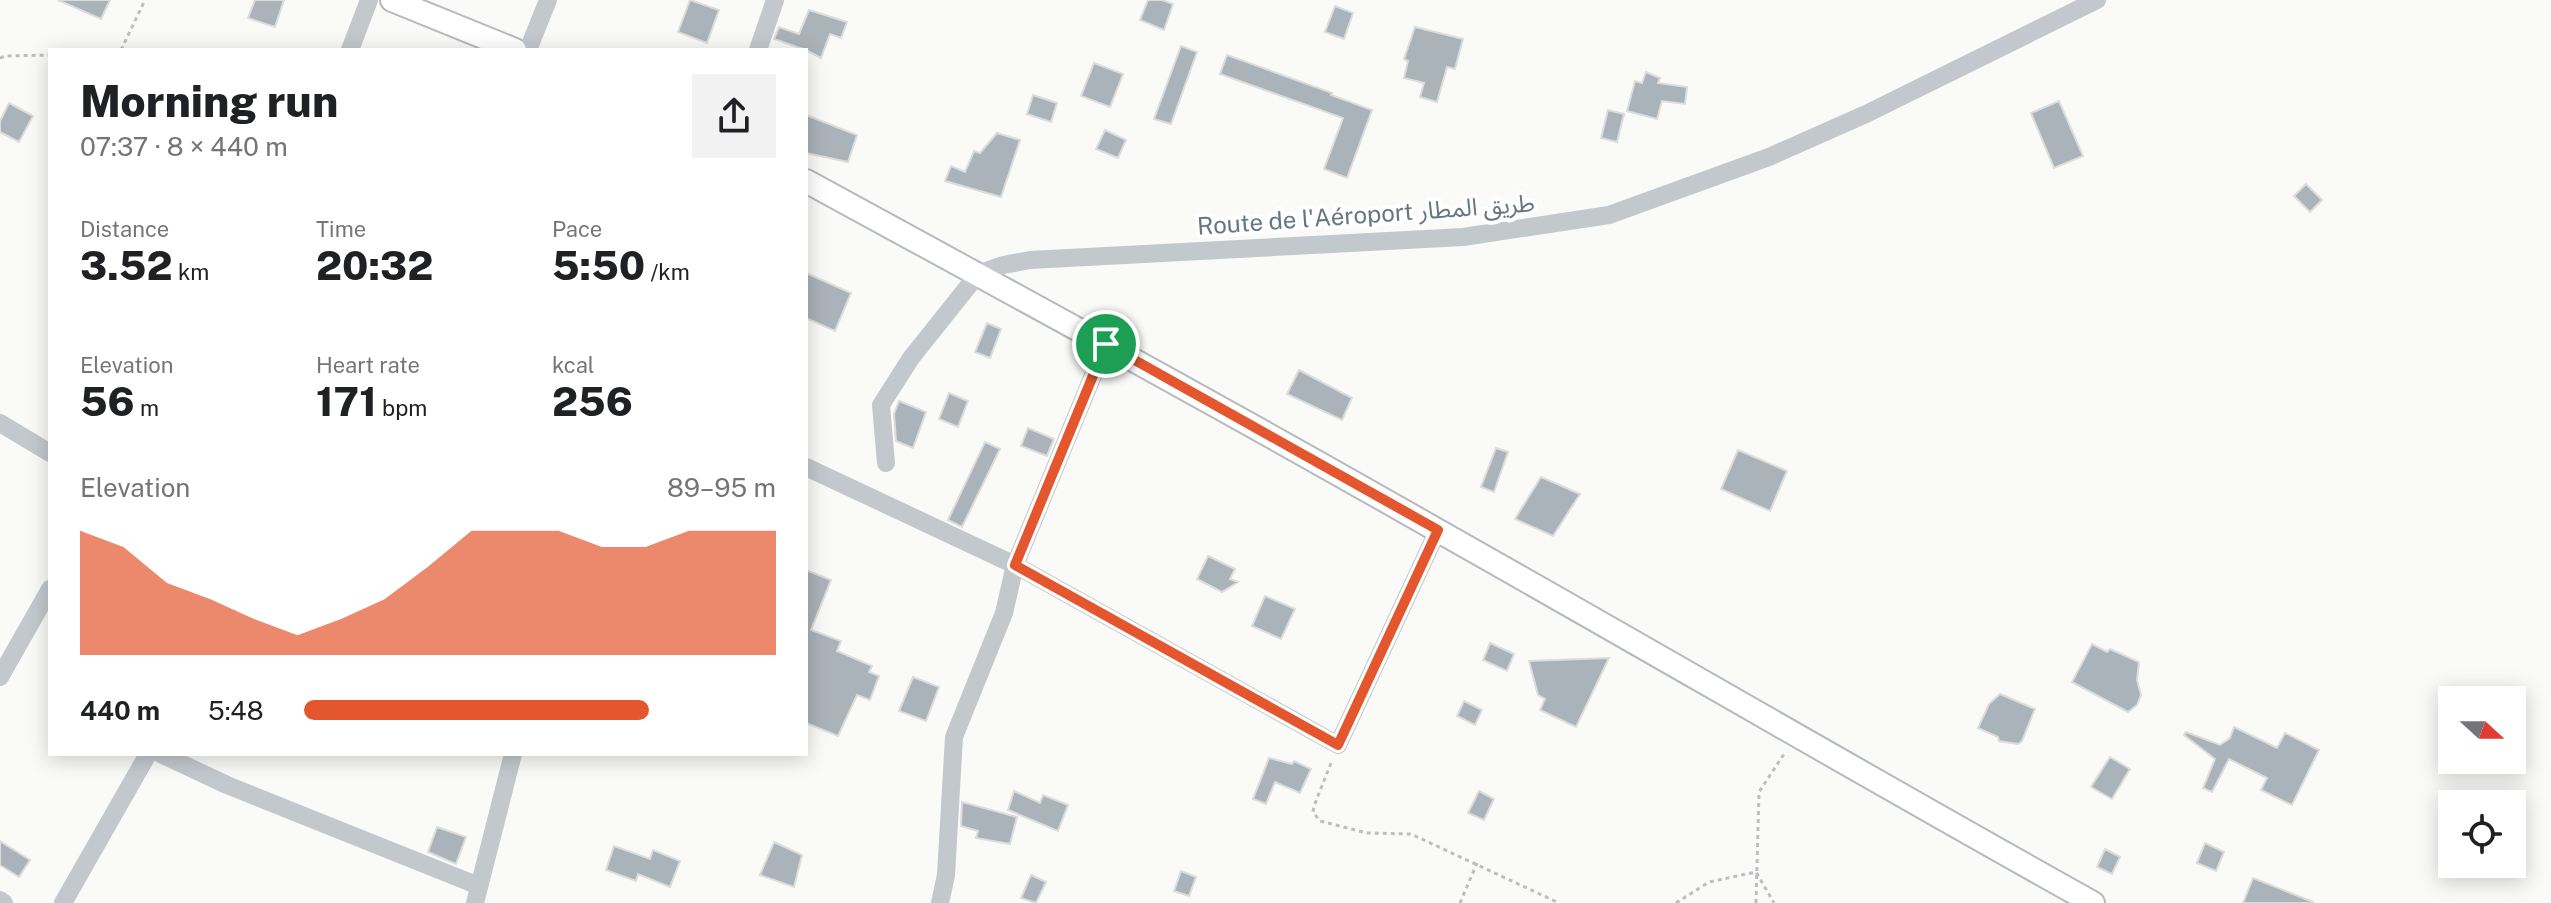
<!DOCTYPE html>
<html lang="en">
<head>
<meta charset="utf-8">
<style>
  body { margin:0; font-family:"Public Sans","Noto Sans Arabic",sans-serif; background:#f2f2f2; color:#202124; height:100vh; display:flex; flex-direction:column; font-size:30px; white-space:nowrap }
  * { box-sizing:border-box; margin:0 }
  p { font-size:26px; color:#757577 }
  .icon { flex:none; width:44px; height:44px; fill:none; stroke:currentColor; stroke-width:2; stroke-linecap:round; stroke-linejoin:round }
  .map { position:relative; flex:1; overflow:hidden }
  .details { position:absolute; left:48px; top:48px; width:760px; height:708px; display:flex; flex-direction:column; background:#fff; border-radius:0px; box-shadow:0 4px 20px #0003 }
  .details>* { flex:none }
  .needle { width:52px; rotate:111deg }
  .buttons { position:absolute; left:2438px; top:686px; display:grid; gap:16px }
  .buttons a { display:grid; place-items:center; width:88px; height:88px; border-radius:0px; background:#fff; box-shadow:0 4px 20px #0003; font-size:40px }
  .pin { position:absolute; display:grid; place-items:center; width:68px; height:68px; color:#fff; margin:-34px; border:4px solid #fff; border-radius:50%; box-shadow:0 2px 8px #0007 }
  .round { display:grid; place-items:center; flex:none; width:84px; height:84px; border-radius:0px; background:#f2f2f2 }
  .headline { display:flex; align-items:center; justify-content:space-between; height:136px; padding:0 32px }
  h1 { font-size:44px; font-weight:800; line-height:60px }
  .figures { display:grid; grid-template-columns:repeat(3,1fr); gap:12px; height:136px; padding:8px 32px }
  .figures div { display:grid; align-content:center }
  .figures b { font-size:40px; font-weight:800 }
  .figures small { font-size:22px; font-weight:400 }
  .figures p { font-size:22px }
  .chart { height:224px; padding:16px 32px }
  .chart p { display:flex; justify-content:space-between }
  .chart svg { width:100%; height:144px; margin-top:8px; fill:#e4572e; opacity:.7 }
  ul { padding:0 32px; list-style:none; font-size:26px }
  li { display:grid; grid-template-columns:128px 96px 1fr; align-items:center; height:60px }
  li i { height:20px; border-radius:10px; background:#e4572e }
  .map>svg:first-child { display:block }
  .building { fill:#aab3b9; stroke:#dcdcda; stroke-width:2 }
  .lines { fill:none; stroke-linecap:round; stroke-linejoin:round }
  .major-casing { stroke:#b5babe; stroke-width:26 }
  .path { stroke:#bbbfc2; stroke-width:3; stroke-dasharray:4 4; stroke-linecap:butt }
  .minor { stroke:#c3c8cc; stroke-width:18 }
  .major { stroke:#fff; stroke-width:22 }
  .route-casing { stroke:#fff; stroke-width:16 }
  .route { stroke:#e4572e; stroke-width:10 }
  .labels { text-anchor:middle; stroke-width:8; stroke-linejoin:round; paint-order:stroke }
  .street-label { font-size:24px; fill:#657683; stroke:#fff }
</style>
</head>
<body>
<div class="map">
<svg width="2551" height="903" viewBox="0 0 2551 903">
  <rect width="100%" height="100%" fill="#fafaf8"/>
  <!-- building -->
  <path class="building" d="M58 0H110L101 19Z
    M255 0H284L275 27 248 18Z
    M690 0 719 10 707 43 678 32Z
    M1148 0H1162L1173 4 1164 30 1140 20Z
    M1335 6 1353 13 1344 39 1325 32Z
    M809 10 847 22 841 38 830 34 821 58 806 50 774 39 779 27 799 34Z
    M1415 27 1463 39 1455 69 1447 67 1437 102 1420 97 1424 83 1404 78 1408 61 1404 59Z
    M1181 46 1197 52 1171 124 1154 119Z
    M1227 55 1332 93 1331 95 1372 110 1347 178 1324 169 1343 118 1220 74Z
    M1094 63 1123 74 1110 107 1081 96Z
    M1646 72 1660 78 1658 83 1687 87 1685 104 1662 101 1657 119 1627 111 1635 81 1642 83Z
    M1033 95 1057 103 1051 122 1027 114Z
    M2059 101 2083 156 2054 168 2031 113Z
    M9 103 33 116 19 142 0 132V121Z
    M1608 110 1624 114 1617 142 1601 138Z
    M806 115 857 135 848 162 806 153Z
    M1105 130 1126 140 1118 158 1096 149Z
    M997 133 1020 140 1001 197 945 181 951 166 965 172 974 151 980 153Z
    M2306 184 2322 200 2310 212 2294 196Z
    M806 273 851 293 835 331 806 318Z
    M987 323 1001 329 990 358 975 352Z
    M1299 370 1352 398 1342 420 1287 394Z
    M949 393 968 401 958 427 939 419Z
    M899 401 926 412 913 448 896 441 894 414Z
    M1028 428 1054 439 1047 456 1021 446Z
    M985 442 1000 449 962 527 948 520Z
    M1496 448 1508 452 1494 492 1481 487Z
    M1738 450 1787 471 1770 511 1721 489Z
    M1541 477 1580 494 1553 536 1515 519Z
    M1208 556 1235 569 1230 579 1238 582 1222 592 1197 579Z
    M806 570 831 580 811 630 841 641 837 651 872 666 869 672 879 676 870 700 857 695 838 736 806 723Z
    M1265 596 1295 609 1281 639 1252 626Z
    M1490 643 1514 654 1507 671 1483 660Z
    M2092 644 2107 652 2110 649 2139 662 2137 680 2141 695 2137 705 2128 712 2072 682Z
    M1609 658 1576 727 1540 710 1545 699 1538 695 1529 661Z
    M913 677 939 687 926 721 899 711Z
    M2000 694 2035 709 2022 741 2018 744 1999 741 1998 737 1978 728 1989 704Z
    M1464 701 1482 710 1475 725 1457 716Z
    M2234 727 2277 748 2285 733 2319 750 2292 805 2261 790 2267 778 2229 759 2212 792 2203 788 2215 759 2184 735 2186 732 2220 745 2230 738Z
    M2110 757 2130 769 2112 799 2091 787Z
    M1269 758 1292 764 1294 761 1311 769 1300 793 1275 782 1266 804 1253 799Z
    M1014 791 1040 803 1043 795 1068 805 1058 831 1008 810Z
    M1479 791 1494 799 1484 820 1468 813Z
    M962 802 1017 817 1010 844 976 838 978 831 961 826Z
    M437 827 466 837 456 864 428 852Z
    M0 841 30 860 19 877 0 865Z
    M774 842 802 855 794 887 760 875Z
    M2205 843 2224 852 2216 871 2197 863Z
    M614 846 650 859 653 850 680 861 670 887 638 874 636 881 606 870Z
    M2105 849 2120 857 2112 874 2097 867Z
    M1181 871 1196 877 1189 896 1174 891Z
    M1031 875 1046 882 1036 903 1021 898Z
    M2253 878 2313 902V903H2243Z"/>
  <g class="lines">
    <!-- major casing -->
    <g class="major-casing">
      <path id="major" d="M392 0 515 50
        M806 181C1017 296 1227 410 1435 529 1655 653 1872 780 2093 903"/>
    </g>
    <!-- path -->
    <path class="path" d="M121 50 145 0
      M0 58 5 56 50 55
      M1331 763 1314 806 1313 812 1320 821 1367 833 1411 834 1559 903
      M1460 903 1477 863
      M1676 903 1709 882 1756 872 1774 903
      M1756 903 1759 792 1786 751"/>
    <!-- minor -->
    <path class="minor" d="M350 50 369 0
      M528 50 548 0
      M758 50 775 0
      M0 423 50 453
      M886 463 881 405 911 358 978 274 1003 265 1030 260 1463 237 1609 215 1769 157 1866 114 2097 0
      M806 467 1015 565 1338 745 1438 530
      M0 677 50 589
      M161 754 227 785 479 886
      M0 900 4 903
      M63 903 148 754
      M475 903 513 754
      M940 903 946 875 954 737 1004 613 1015 565 1106 344"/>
    <!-- major -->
    <use href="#major" class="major"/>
  </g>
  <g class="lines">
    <!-- route casing -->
    <g class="route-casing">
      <path id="route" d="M1106 344 1438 530 1338 745 1015 565Z"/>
    </g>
    <!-- route -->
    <use href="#route" class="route"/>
  </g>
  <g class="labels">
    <!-- street labels -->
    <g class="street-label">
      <text transform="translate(1366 215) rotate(-4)" y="8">Route de l'Aéroport طريق المطار</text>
    </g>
  </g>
</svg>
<div class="buttons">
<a><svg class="needle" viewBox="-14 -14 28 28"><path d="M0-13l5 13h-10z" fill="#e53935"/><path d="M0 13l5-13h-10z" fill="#757577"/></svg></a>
<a><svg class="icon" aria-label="locate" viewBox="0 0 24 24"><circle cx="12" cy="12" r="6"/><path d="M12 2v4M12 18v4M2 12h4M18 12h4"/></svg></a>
</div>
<div class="pin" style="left:1106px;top:344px;background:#1e9e55"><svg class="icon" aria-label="arrive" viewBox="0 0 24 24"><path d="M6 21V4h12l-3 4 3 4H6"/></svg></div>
<section class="details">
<div class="headline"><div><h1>Morning run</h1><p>07:37 · 8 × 440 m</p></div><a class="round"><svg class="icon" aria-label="share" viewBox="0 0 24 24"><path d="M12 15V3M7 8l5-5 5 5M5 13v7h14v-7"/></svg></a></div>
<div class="figures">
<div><p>Distance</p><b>3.52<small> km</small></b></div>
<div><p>Time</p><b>20:32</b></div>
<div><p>Pace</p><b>5:50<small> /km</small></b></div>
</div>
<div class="figures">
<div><p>Elevation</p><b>56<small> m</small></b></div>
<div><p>Heart rate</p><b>171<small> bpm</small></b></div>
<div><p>kcal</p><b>256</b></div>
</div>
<div class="chart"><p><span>Elevation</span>89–95 m</p>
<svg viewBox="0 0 160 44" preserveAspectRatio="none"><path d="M0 44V6L10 11L20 22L30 27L40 33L50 38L60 33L70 27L80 17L90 6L100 6L110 6L120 11L130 11L140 6L150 6L160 6V44z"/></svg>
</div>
<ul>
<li><b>440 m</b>5:48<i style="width:73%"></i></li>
</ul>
</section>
</div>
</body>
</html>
